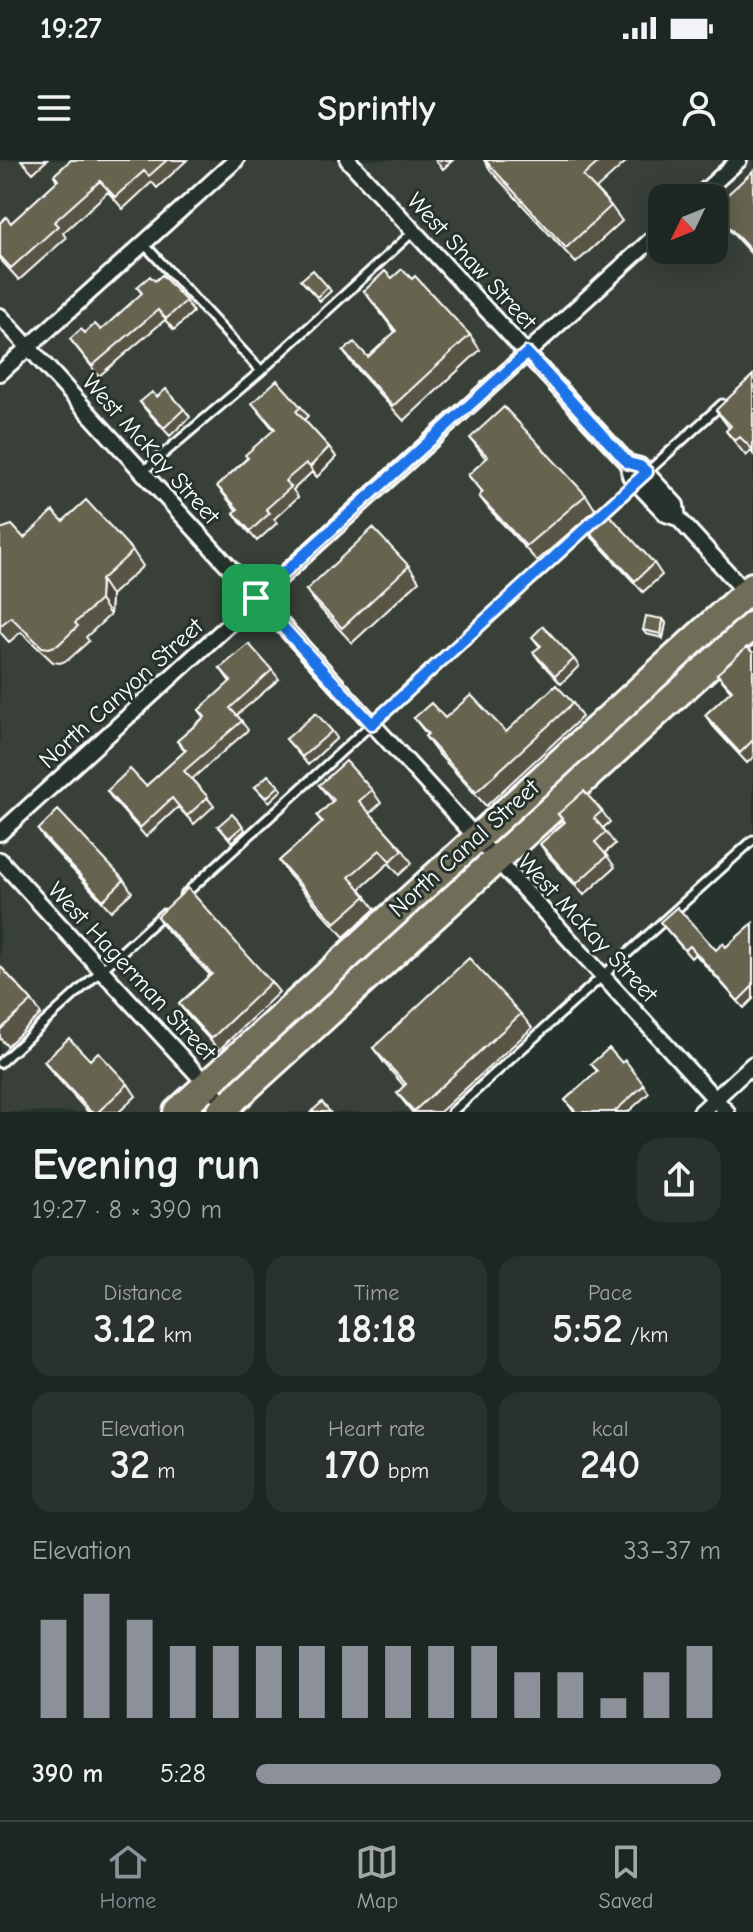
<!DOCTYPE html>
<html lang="en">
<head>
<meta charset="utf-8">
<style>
  body { margin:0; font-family:"Comic Neue",sans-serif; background:#29322f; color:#f1f3f6; height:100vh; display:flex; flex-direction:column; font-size:30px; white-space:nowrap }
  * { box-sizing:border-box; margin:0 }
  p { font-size:26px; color:#a0a5a5 }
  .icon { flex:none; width:44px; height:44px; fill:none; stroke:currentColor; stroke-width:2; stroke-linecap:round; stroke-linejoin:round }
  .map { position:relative; height:952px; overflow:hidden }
  .sheet { display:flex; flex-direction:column; background:#1c2622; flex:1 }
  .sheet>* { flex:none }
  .needle { width:52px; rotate:227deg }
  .controls { position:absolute; left:648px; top:24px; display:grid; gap:16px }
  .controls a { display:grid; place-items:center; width:80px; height:80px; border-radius:16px; background:#1c2622; box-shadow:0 4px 20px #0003,0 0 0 2px #3a4340; font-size:40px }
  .pin { position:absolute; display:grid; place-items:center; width:68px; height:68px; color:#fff; margin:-34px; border-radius:16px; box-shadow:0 4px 12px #0006 }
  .round { display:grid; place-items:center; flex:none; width:84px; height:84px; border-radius:24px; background:#29322f }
  .overview { display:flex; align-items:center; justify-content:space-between; height:136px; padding:0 32px }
  h1 { font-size:44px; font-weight:600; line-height:60px }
  .stats { display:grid; grid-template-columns:repeat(3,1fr); gap:12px; height:136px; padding:8px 32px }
  .stats div { display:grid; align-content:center; border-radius:20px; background:#29322f; text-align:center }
  .stats b { font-size:40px; font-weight:600 }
  .stats small { font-size:22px; font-weight:400 }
  .stats p { font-size:22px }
  .chart { height:224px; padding:16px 32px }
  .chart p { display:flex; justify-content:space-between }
  .chart svg { width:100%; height:144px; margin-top:8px; stroke:#8c9099; stroke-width:6 }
  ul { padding:0 32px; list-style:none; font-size:26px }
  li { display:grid; grid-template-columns:128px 96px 1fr; align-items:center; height:60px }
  li i { height:20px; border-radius:10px; background:#8c9099 }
  .status { display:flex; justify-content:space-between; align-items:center; height:56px; padding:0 40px; background:#1c2622; direction:ltr }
  .status svg { height:22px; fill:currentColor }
  header { display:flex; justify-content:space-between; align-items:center; height:104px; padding:0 32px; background:#1c2622; font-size:36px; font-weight:600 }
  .tabs { display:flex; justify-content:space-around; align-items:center; height:112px; border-top:2px solid #3a4340; background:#1c2622; font-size:22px; color:#a0a5a5 }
  .tabs a { display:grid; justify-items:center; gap:4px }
  .tabs .on { color:#8c9099 }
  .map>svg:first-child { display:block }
  .built { fill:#394137; fill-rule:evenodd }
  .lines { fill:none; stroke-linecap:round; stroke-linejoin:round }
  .lane-casing { stroke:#fff; stroke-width:13 }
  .street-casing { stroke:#fff; stroke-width:20 }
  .highway-casing { stroke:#fff; stroke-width:32 }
  .lane { stroke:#26332d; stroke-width:7 }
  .street { stroke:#26332d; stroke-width:14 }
  .highway { stroke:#706e59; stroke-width:26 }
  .wall { fill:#585544; stroke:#fff; stroke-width:2 }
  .shaded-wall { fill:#474537; stroke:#fff; stroke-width:2 }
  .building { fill:#66634f; stroke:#fff; stroke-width:2 }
  .route-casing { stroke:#fff; stroke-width:16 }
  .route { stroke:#1a73e8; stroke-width:10 }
  .labels { text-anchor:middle; stroke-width:6; stroke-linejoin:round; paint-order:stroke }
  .street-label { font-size:24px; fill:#fff; stroke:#26332d }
</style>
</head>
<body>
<div class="status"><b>19:27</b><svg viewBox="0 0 49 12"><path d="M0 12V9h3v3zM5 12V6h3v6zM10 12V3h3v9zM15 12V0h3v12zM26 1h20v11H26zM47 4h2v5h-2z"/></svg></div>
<header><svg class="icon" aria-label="menu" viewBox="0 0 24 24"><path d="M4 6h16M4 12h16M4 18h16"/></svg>Sprintly<svg class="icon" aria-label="person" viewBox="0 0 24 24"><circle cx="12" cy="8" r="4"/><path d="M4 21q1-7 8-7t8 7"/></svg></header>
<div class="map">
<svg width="753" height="952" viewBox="0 0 753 952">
  <rect width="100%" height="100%" fill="#26332d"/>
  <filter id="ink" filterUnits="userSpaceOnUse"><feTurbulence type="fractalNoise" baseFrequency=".0125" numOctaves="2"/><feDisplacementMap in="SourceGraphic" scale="16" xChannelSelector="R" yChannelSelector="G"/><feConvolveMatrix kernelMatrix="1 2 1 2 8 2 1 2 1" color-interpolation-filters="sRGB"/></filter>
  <g filter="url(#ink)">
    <!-- built -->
    <path class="built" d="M0 0H753V680L452 952H0ZM662 38H714V90H662Z"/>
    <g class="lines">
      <!-- lane casing -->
      <g class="lane-casing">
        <path id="lane" d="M144 84 261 211
          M142 312 261 211 414 71
          M645 314 722 244
          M601 354 636 322
          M184 735 592 363
          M0 903 163 754
          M452 952 753 680"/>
      </g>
      <!-- street casing -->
      <g class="street-casing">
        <path id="street" d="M348 0 628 303 630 316 666 354 678 358 749 436
          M697 38 739 0
          M0 156 727 952
          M0 213 236 0
          M628 303 640 306 676 345 678 358
          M0 673 662 70
          M0 700 230 950
          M701 952 753 904"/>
      </g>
      <!-- highway casing -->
      <g class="highway-casing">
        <path id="highway" d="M177 952 753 426
          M220 952 753 465"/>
      </g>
      <!-- lane -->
      <use href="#lane" class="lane"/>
      <!-- street -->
      <use href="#street" class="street"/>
      <!-- highway -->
      <use href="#highway" class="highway"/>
    </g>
    <!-- wall -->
    <path class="wall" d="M21 0H47L33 13Z
      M71 0H187L157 28 152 22 123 49 108 32 63 73 66 78 19 120 0 99V63H11L57 21 54 15Z
      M435 0H453L443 9Z
      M484 0H628L596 29 611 46 622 61 576 103 491 11Z
      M753 11V96L722 62 714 51Z
      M392 118 412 119 470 175 480 190 404 261 354 206 343 191 368 197 395 172 364 131Z
      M301 120 328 127 331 131 320 141Z
      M155 121 186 141 193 152 174 170 165 160 99 216 70 179 85 173 101 170 142 134 137 127Z
      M753 215V294L751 291 746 296 726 271 729 268 716 250Z
      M157 237 184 249 190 257 170 276 146 250 140 242Z
      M252 243 301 247 308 256 304 260 329 287 336 297 317 317 312 312 293 330 298 337 274 359 277 363 257 381 240 362 234 353 236 350 217 326 247 298 274 270Z
      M470 278 586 335 595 349 654 403 662 415 643 432 589 374 581 363 537 401 490 350 479 336 482 333 468 315 486 299Z
      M63 361 133 391 143 406 111 435 110 455 86 477 89 481 68 500 60 503 53 502 21 472 9 482 0 472V369L24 378Z
      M409 406 419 421 352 483 317 445 306 430Z
      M663 459 666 463 663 478 646 474 643 470Z
      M532 477 574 499 579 506 561 524 539 500 533 492 540 487Z
      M753 493V598L747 603 713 566 705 555 731 531 717 514Z
      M220 508 272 510 279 519 237 555 248 570 192 619 214 646 194 664 178 647 146 677 113 640 107 631 146 626 185 591 177 581 204 557 199 550 230 522Z
      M573 543 582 557 486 646 435 590 425 576 427 575 414 558H445L506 572Z
      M332 571 337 578 308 605 286 579Z
      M319 625 372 630 381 643 370 653 403 690 412 703 399 715 389 703 360 729 375 749 344 777 288 714 279 701 322 663 317 656 332 642Z
      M279 626 282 630 269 642 255 627Z
      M602 651 610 662 603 668 615 684 605 693 615 707 584 735 548 696 540 684 564 662 558 654Z
      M218 666H243L245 670 232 682Z
      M38 670 124 720 132 732 111 751 46 681Z
      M157 757 271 822 279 832 219 890 187 855 179 844 210 815 165 768Z
      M660 762 716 790 726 787 753 763V839L744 848 695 794 691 798Z
      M0 806 32 841 41 854 7 886 0 878Z
      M521 854 532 868 440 952H412L397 933 404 926 384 903 373 888Z
      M90 900 128 924 136 936 119 952H88L52 912 44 901Z
      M625 900 649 933 628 952H574L565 940 597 911 591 904 622 903Z"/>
    <!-- shaded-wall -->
    <path class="shaded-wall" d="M329 287 336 297 317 317 310 307Z
      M101 420 111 435 110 455 100 440Z
      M663 459 666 463 663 478 661 474Z"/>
    <!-- building -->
    <path class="building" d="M71 0H167L149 16 144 11 115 37 100 21 54 62 58 66 11 108 0 96V63L6 57 11 63 58 20 54 15Z
      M485 0H601L583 16 611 46 566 88Z
      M753 11V93L714 51V47Z
      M402 109 412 119 415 116 470 175 393 246 343 191 354 182 368 197 396 171 364 131 385 111 392 118Z
      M313 110 328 127 317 137 301 120Z
      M162 115 186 141 166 159 158 150 92 206 70 179 81 169 85 173 95 164 101 170 142 133 137 127 150 116 155 121Z
      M753 215V290L740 277 735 281 726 271 731 266 716 250Z
      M277 220 301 247 296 251 329 287 310 307 306 303 285 321 291 327 266 349 270 353 250 371 234 353 238 349 217 326 248 298 245 295 275 269 252 243Z
      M166 229 184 249 164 268 140 242 152 232 157 237Z
      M504 247 586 335 526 386 479 336 483 332 468 315 488 297 470 278Z
      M86 340 133 391 101 420 100 440 75 463 78 466 58 485 49 488 42 487 11 457 0 466V369L12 365 24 378 53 351 63 361Z
      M597 348 600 351 603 348 654 403 635 421 581 363Z
      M373 368 409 406 342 468 306 430Z
      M646 456 663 459 661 474 643 470Z
      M543 466 574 499 555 516 533 492 541 486 532 477Z
      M249 484 272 510 230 548 242 561 184 611 208 637 187 656 172 638 140 668 107 631 130 609 146 626 186 590 177 581 205 557 199 550 231 521 220 508Z
      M747 487 753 493V580L740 593 705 555 732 530 717 514Z
      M556 525 573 543 476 632 425 576 428 574 414 558 431 543 445 558 471 535 506 572Z
      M316 553 332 571 302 597 286 579Z
      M346 601 372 630 359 641 403 690 390 701 380 690 349 717 366 736 335 763 279 701 323 662 317 656 334 640 319 625Z
      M268 615 279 626 266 638 255 627Z
      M584 631 602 651 594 658 606 672 595 682 607 696 576 724 540 684 565 662 558 654Z
      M58 650 124 720 103 740 38 670Z
      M232 654 243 666 229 678 218 666Z
      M188 728 271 822 211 879 179 844 212 814 157 757Z
      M677 747 716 790 723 783 726 787 753 763V826L738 841 690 786 685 790 660 762Z
      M469 798 521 854 414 951 397 933 406 924 373 888Z
      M0 806 32 841 0 870Z
      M69 878 90 900 98 892 128 924 98 952H91L44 901Z
      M609 888 622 903 625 900 644 925 614 952H574L575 951 565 940 598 911 591 904Z
      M322 942 330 952H311Z"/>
  </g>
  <g class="lines" filter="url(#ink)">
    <!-- route casing -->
    <g class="route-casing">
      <path id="route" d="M527 193 628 303 640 306 647 312 372 564 256 438Z"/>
    </g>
    <!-- route -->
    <use href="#route" class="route"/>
  </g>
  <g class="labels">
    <!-- street labels -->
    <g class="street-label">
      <text transform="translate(472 101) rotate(47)" y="8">West Shaw Street</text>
      <text transform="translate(151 289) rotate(48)" y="8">West McKay Street</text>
      <text transform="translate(121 533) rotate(-42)" y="8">North Canyon Street</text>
      <text transform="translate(464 688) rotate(-42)" y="8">North Canal Street</text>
      <text transform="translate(588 768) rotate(47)" y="8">West McKay Street</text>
      <text transform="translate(132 811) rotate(47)" y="8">West Hagerman Street</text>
    </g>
  </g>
</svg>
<div class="controls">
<a><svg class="needle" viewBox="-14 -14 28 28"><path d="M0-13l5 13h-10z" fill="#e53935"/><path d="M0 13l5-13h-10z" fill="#a0a5a5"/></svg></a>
</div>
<div class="pin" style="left:256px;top:438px;background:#1e9e55"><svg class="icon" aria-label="arrive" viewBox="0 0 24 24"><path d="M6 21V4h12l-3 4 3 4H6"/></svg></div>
</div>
<section class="sheet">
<div class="overview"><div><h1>Evening run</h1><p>19:27 · 8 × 390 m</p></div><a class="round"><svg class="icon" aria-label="share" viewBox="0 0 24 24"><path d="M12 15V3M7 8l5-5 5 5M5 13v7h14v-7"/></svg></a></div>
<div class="stats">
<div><p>Distance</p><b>3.12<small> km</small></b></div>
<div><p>Time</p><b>18:18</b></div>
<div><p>Pace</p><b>5:52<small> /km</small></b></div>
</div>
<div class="stats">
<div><p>Elevation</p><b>32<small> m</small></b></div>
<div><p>Heart rate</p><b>170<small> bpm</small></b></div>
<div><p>kcal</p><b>240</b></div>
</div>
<div class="chart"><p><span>Elevation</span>33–37 m</p>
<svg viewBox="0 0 160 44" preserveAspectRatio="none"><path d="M5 44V14M15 44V6M25 44V14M35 44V22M45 44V22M55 44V22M65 44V22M75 44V22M85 44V22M95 44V22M105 44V22M115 44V30M125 44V30M135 44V38M145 44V30M155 44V22"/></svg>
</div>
<ul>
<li><b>390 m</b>5:28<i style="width:100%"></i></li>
</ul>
</section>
<nav class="tabs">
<a class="on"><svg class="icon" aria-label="home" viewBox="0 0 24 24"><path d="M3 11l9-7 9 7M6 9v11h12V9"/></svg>Home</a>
<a><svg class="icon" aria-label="map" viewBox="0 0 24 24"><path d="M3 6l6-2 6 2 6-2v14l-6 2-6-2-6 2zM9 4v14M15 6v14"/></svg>Map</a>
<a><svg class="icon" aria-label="saved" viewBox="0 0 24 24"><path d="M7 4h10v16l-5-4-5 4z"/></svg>Saved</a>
</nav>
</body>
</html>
